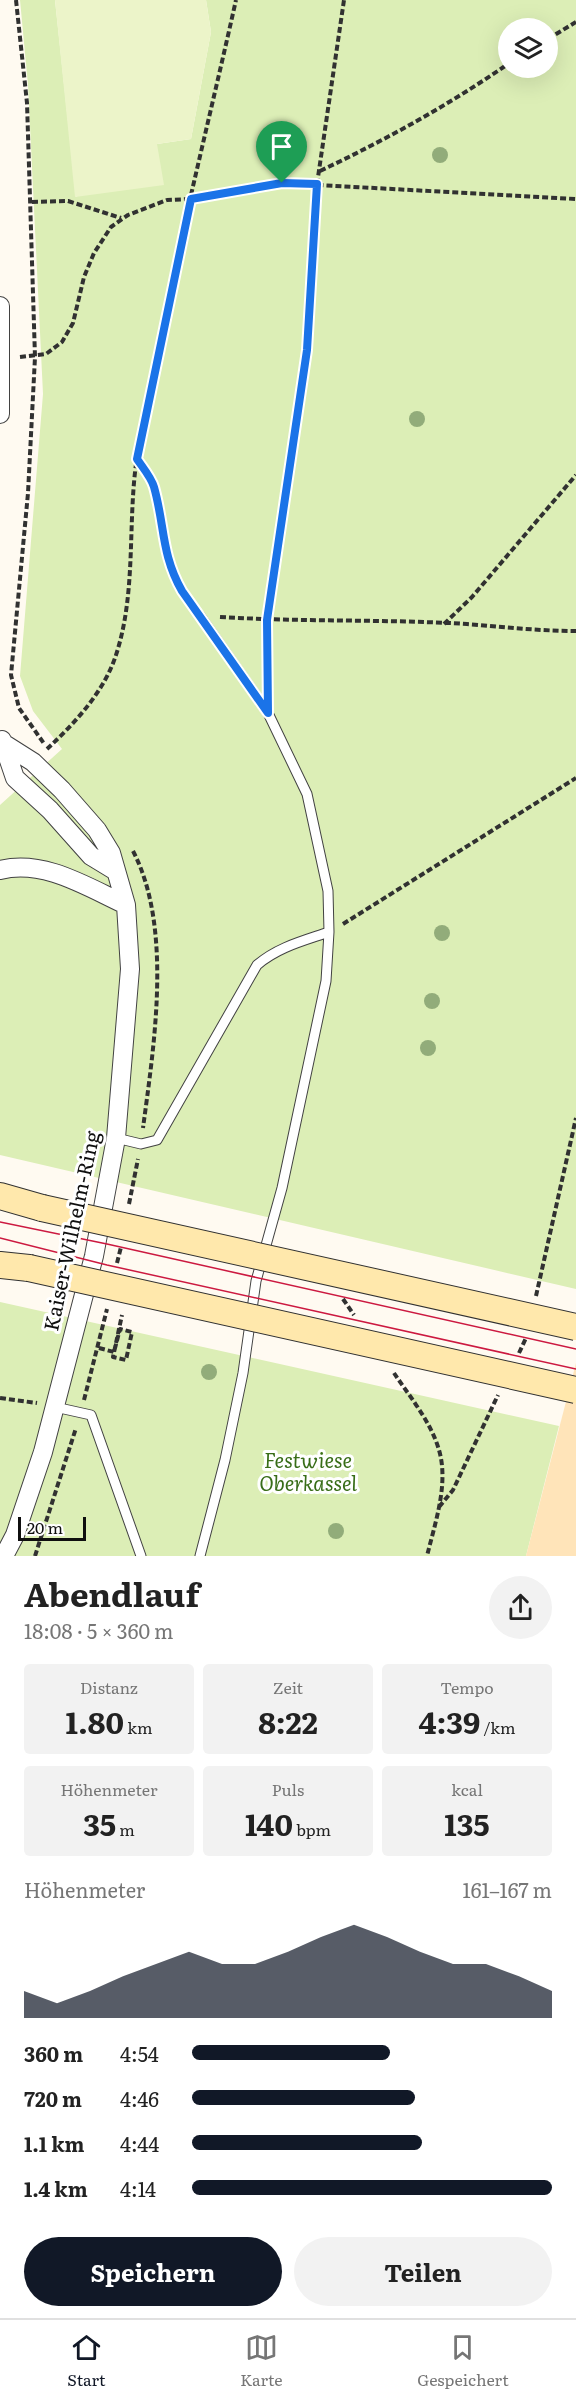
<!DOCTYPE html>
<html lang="de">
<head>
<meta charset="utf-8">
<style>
  body { margin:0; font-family:Literata,serif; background:#f2f2f2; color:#222; height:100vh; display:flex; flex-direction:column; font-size:22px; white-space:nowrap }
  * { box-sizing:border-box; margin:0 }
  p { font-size:20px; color:#767676 }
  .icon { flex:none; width:33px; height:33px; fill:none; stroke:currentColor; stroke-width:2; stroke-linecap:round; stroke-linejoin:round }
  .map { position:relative; height:1556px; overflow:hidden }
  .sheet { display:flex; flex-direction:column; background:#fff; flex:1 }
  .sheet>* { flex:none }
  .controls { position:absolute; left:498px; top:18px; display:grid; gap:12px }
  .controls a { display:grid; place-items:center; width:60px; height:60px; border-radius:50%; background:#fff; box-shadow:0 6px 24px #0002; font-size:30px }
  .scale { position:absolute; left:18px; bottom:15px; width:68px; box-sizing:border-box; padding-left:6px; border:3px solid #0f0f0f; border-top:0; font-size:16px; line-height:21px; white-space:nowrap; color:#0f0f0f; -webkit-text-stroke:4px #fff; paint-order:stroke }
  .pin { position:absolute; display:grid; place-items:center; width:51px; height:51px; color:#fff; margin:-62px -26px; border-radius:50% 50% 50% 0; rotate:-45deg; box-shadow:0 0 6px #0007 }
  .pin .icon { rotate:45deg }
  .round { display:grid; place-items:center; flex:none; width:63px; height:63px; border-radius:32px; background:#f2f2f2 }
  .summary { display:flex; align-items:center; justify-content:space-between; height:102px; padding:0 24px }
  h1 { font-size:33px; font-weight:700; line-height:45px }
  .stats { display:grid; grid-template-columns:repeat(3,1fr); gap:9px; height:102px; padding:6px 24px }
  .stats div { display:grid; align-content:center; border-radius:6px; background:#f2f2f2; text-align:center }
  .stats b { font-size:30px; font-weight:700 }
  .stats small { font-size:16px; font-weight:400 }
  .stats p { font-size:16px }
  .chart { height:168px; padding:12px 24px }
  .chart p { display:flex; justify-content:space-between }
  .chart svg { width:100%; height:108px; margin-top:6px; fill:#111827; opacity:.7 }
  .action { display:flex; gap:12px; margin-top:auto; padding:12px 24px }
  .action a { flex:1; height:69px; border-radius:36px; background:#111827; color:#fff; font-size:24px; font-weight:700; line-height:69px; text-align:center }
  .action a+a { background:#f2f2f2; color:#222 }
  ul { padding:0 24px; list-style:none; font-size:20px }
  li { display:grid; grid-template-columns:96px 72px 1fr; align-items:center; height:45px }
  li i { height:15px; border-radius:8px; background:#111827 }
  .tabs { display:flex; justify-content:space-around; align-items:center; height:84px; border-top:2px solid #e0e0e0; background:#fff; font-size:16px; color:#767676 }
  .tabs a { display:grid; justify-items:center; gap:3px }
  .tabs .selected { color:#111827 }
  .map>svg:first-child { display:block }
  .green { fill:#dceeb6; fill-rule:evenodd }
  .sand { fill:#ffe4b9 }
  .pitch { fill:#ecf4c9 }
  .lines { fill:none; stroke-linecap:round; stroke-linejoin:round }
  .lane-casing { stroke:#424242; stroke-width:11 }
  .street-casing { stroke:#424242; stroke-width:20 }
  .secondary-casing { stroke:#313131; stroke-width:28 }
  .path { stroke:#313131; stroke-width:4; stroke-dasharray:6 3; stroke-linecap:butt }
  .lane { stroke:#fff; stroke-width:9 }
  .street { stroke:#fff; stroke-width:18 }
  .secondary { stroke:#ffe8ac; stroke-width:26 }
  .tram { stroke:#cc1940; stroke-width:1.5 }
  .secondary-bridge-casing { stroke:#313131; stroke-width:28; stroke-linecap:butt }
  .secondary-bridge { stroke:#ffe8ac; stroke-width:26 }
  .tree { fill:#92ac7a }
  .route-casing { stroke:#fff; stroke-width:12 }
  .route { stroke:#1a73e8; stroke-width:8 }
  .labels { text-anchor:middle; stroke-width:6; stroke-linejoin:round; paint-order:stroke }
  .street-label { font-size:20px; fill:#0f0f0f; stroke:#fff }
  .park-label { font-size:20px; font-style:italic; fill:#386d18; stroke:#fff }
</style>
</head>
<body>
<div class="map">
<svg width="576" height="1556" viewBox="0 0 576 1556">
  <rect width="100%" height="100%" fill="#fffaf1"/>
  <!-- green -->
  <path class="green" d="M20 0H55L76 197 157 144 191 139 211 32 206 0H576V1289L0 1155V805L62 749 33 711 20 676 43 394 28 85ZM508 28H548V68H508Z
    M0 1302 559 1426 526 1556H0Z"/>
  <!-- sand -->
  <path class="sand" d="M576 1363V1556H526Z"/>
  <!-- pitch -->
  <path class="pitch" d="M55 0H206L211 32 191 139 157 144 164 185 75 197Z"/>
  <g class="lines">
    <!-- lane casing -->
    <g class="lane-casing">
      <path id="lane" d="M116 1138 141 1144 157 1140 257 965C278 947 303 941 329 932
        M55 1407 91 1415 141 1556
        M200 1556 225 1460 243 1373 256 1281 282 1188 326 981 329 932 328 891 307 794 268 713 200 616"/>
    </g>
    <!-- street casing -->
    <g class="street-casing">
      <path id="street" d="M0 306V414
        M2 740 15 778 50 810 91 856 114 870
        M3 743 33 762 62 790 97 830 111 853 126 905 130 969 116 1138 94 1256 43 1452 15 1535 4 1556
        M0 870C44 859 87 887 126 905"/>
    </g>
    <!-- secondary casing -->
    <g class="secondary-casing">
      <path id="secondary" d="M0 1196 42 1208
        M0 1265 29 1268"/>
    </g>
    <!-- path -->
    <path class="path" d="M16 0 27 103 35 357 28 493 11 675 19 708 45 745
      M548 39 576 22
      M320 171C387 139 447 106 508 64
      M32 202 68 201 121 218
      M20 357 46 354 62 342 73 323 84 277 94 253 111 227 128 215 167 200 191 199 282 183 576 199
      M137 460 154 485 163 543 171 572 192 604
      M220 617C302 622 385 619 467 624 504 627 539 631 576 631
      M444 624 472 597 576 475
      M268 685 267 620 307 350 317 184 344 0
      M47 749C75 723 104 692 116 655 137 591 127 522 137 457 163 303 202 152 236 0
      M133 851C173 928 154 1045 143 1128
      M343 924 576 778
      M129 1204 138 1159
      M117 1263 121 1247
      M536 1296 576 1118
      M343 1299 354 1315
      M99 1348 114 1352 120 1329 132 1332 126 1360 113 1357 122 1315
      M519 1353 526 1338
      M394 1373C410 1397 431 1422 439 1450 449 1484 435 1523 427 1556
      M0 1398 37 1403
      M84 1400 107 1309
      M439 1507 453 1490 498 1395
      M35 1556 76 1428"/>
    <!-- lane -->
    <use href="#lane" class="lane"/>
    <!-- street -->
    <use href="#street" class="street"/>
    <!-- secondary -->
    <use href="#secondary" class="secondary"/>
    <!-- tram -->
    <path class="tram" d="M0 1222 107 1244 576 1349
      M0 1238 107 1265 576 1369"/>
    <!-- secondary-bridge casing -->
    <g class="secondary-bridge-casing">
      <path id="secondary-bridge" d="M42 1208 576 1327
        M29 1268 576 1390"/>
    </g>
    <!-- secondary-bridge -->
    <use href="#secondary-bridge" class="secondary-bridge"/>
  </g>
  <!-- trees -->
  <g class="tree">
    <circle cx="440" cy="155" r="8"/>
    <circle cx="417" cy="419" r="8"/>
    <circle cx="442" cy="933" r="8"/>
    <circle cx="432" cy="1001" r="8"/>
    <circle cx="428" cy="1048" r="8"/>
    <circle cx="209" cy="1372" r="8"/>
    <circle cx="336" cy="1531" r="8"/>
  </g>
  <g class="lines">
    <!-- route casing -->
    <g class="route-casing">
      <path id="route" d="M282 183 317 184 307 350 267 620 268 713 182 591C161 554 165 526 154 487 151 477 143 468 137 459L191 199Z"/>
    </g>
    <!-- route -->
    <use href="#route" class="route"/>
  </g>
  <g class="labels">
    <!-- street labels -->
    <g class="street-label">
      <text transform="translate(72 1231) rotate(-78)" y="7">Kaiser-Wilhelm-Ring</text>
    </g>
    <!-- park labels -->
    <g class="park-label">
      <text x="308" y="1468">Festwiese<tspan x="308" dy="23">Oberkassel</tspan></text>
    </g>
  </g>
</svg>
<div class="controls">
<a><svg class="icon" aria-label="layers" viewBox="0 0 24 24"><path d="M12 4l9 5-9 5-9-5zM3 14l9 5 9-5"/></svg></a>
</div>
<div class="scale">20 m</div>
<div class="pin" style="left:282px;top:183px;background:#1e9e55"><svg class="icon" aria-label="arrive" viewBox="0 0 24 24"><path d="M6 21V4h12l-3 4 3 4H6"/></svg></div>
</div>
<section class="sheet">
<div class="summary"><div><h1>Abendlauf</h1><p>18:08 · 5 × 360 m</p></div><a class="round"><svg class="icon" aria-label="share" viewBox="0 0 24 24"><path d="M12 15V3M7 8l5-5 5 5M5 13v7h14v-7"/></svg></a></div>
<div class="stats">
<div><p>Distanz</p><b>1.80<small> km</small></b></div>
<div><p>Zeit</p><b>8:22</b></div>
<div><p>Tempo</p><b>4:39<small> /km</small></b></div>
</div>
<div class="stats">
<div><p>Höhenmeter</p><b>35<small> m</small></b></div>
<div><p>Puls</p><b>140<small> bpm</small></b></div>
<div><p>kcal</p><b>135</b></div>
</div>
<div class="chart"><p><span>Höhenmeter</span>161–167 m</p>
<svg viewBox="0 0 160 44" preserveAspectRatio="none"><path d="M0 44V33L10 38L20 33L30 27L40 22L50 17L60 22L70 22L80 17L90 11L100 6L110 11L120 17L130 22L140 22L150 27L160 33V44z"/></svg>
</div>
<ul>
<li><b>360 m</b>4:54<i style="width:55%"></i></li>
<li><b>720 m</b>4:46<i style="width:62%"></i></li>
<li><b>1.1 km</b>4:44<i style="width:64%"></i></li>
<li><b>1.4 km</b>4:14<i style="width:100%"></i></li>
</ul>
<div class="action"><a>Speichern</a><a>Teilen</a></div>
</section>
<nav class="tabs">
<a class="selected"><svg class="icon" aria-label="home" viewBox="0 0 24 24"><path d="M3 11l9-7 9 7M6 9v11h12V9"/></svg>Start</a>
<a><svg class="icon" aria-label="map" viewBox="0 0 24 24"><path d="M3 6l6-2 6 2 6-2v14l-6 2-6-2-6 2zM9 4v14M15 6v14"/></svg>Karte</a>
<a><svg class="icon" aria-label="saved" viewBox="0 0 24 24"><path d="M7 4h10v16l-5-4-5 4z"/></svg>Gespeichert</a>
</nav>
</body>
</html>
